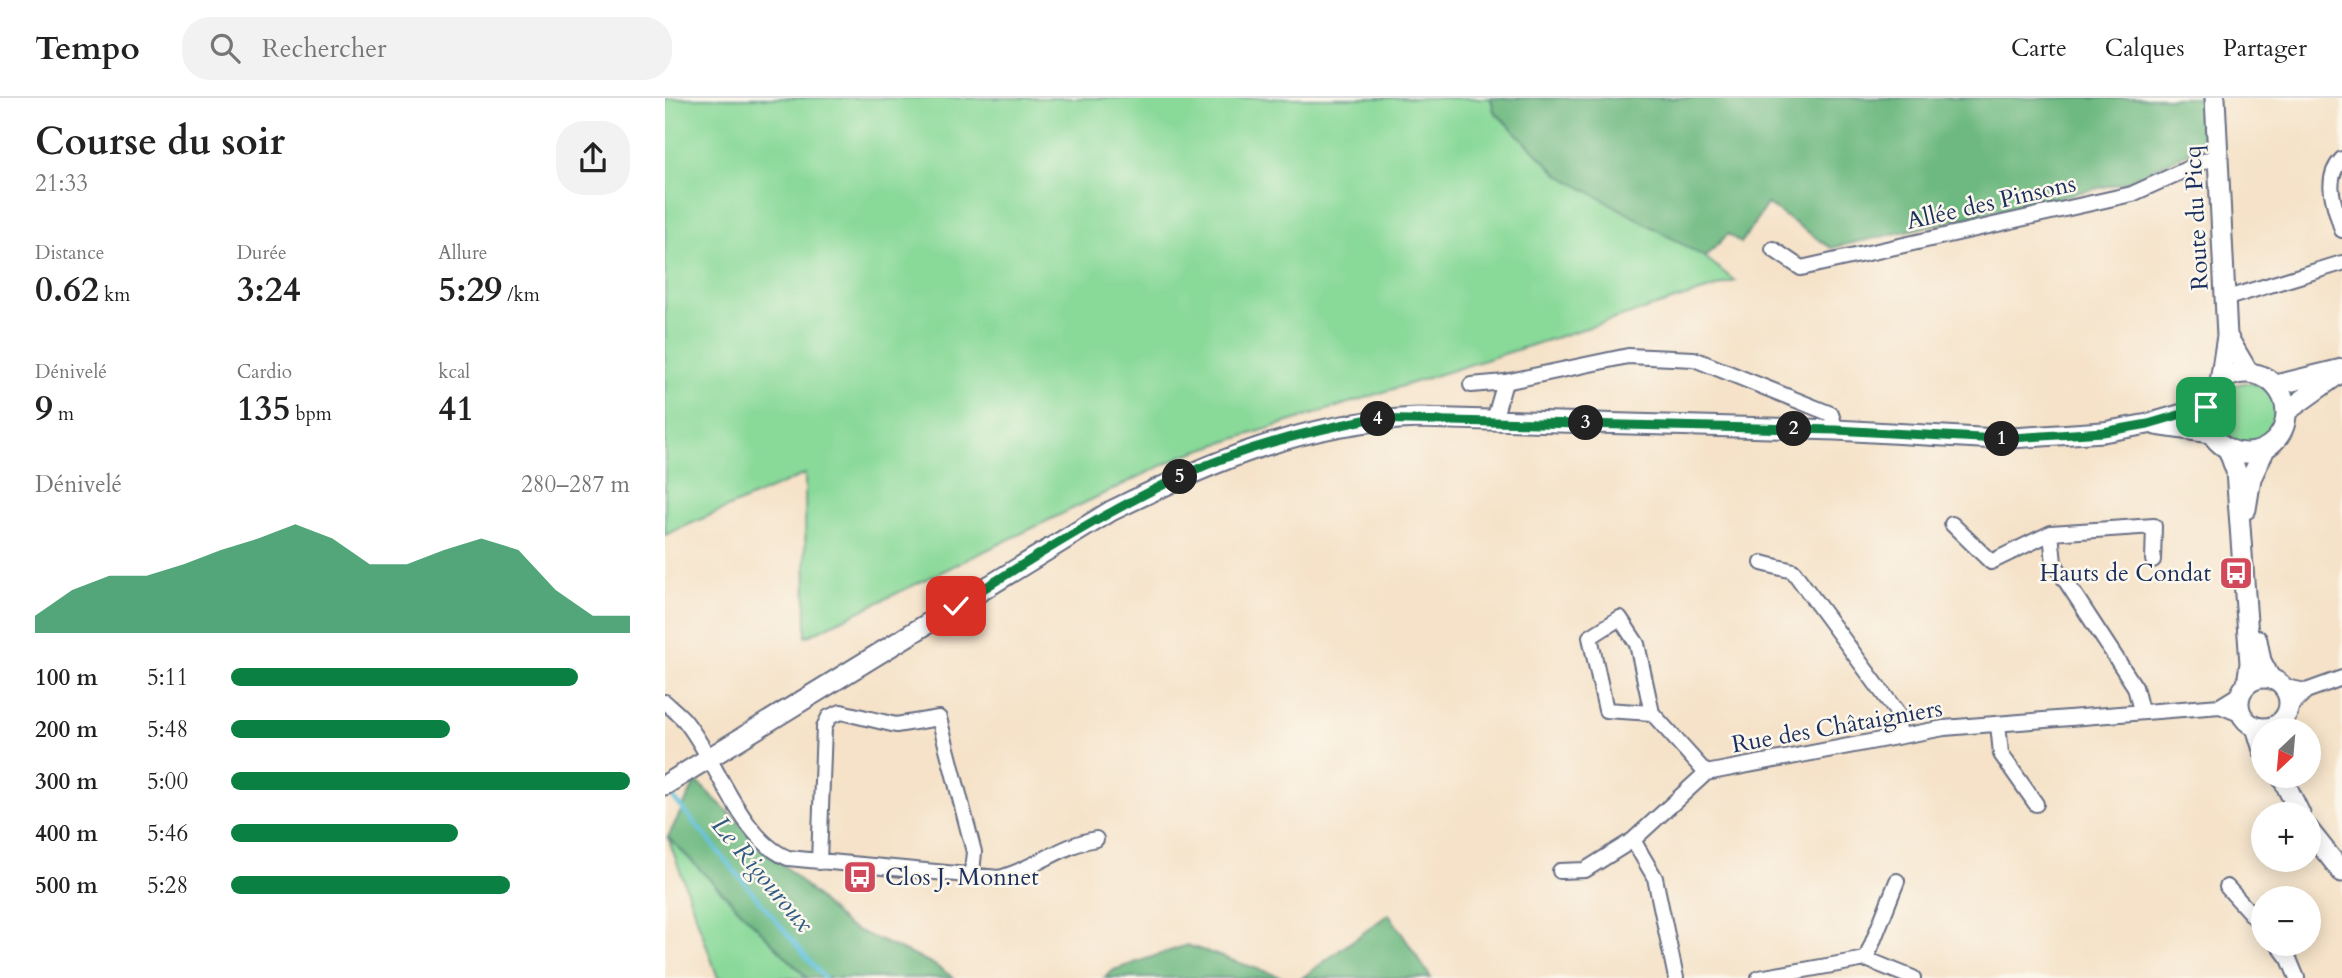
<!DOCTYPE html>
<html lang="fr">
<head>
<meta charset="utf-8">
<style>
  body { margin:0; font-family:Cardo,serif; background:#f2f2f2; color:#222; height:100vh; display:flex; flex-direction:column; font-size:26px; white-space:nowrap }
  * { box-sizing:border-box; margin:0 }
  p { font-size:23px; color:#767676 }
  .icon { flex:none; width:38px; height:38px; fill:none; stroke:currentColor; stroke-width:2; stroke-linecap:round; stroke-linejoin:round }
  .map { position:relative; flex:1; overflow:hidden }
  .drawer { display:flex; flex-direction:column; background:#fff; width:665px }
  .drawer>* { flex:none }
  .needle { width:46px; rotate:206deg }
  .controls { position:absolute; left:1586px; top:620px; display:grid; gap:14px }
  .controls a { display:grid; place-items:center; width:70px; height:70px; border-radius:50%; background:#fff; box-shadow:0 4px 18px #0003; font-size:35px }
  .pin { position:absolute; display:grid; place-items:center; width:60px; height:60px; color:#fff; margin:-30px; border-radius:14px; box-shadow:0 4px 10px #0006 }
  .km { position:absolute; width:35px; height:35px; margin:-18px; border-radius:50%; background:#222; color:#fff; font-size:19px; line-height:35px; text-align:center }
  .round { display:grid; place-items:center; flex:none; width:74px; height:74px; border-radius:28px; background:#f2f2f2 }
  .head { display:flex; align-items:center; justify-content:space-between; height:119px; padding:0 35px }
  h1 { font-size:38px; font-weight:700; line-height:52px }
  .figures { display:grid; grid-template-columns:repeat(3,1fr); gap:10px; height:119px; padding:7px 35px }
  .figures div { display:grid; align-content:center }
  .figures b { font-size:35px; font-weight:700 }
  .figures small { font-size:19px; font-weight:400 }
  .figures p { font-size:19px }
  .chart { height:196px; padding:14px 35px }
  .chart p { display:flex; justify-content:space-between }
  .chart svg { width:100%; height:126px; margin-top:7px; fill:#0b8043; opacity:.7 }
  ul { padding:0 35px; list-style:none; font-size:23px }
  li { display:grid; grid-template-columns:112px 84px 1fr; align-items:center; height:52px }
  li i { height:18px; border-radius:9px; background:#0b8043 }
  header { display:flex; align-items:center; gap:42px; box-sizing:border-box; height:98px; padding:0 35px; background:#fff; border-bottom:2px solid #e0e0e0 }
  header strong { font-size:33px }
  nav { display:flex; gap:38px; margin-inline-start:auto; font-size:24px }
  .search { width:490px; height:63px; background:#f2f2f2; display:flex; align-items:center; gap:18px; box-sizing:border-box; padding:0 24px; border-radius:28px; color:#767676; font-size:26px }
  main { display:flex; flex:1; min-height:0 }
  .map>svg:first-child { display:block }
  .green { fill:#89d999; stroke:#52847c; stroke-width:2 }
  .forest { fill:#6eb981; stroke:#447470; stroke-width:2 }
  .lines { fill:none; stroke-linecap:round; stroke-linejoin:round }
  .stream { stroke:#5dc0db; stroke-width:4.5 }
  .street-casing { stroke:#676e83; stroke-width:18 }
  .secondary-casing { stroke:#676e83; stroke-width:23 }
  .street { stroke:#fff; stroke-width:14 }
  .secondary { stroke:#fff; stroke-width:19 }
  .route-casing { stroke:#fff; stroke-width:14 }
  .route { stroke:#0b8043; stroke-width:9 }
  .labels { text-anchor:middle; stroke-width:5; stroke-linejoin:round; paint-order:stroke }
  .street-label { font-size:24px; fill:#1b2f5e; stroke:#fbf7ec }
  .poi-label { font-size:24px; fill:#1b2f5e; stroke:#fbf7ec; text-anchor:end }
  .water-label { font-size:26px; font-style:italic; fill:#2f5a84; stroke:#fbf7ec }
</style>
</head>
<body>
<header>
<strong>Tempo</strong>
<div class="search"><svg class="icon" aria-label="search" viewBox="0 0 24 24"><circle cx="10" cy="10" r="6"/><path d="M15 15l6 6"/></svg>Rechercher</div>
<nav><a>Carte</a><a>Calques</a><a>Partager</a></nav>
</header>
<main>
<section class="drawer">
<div class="head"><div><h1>Course du soir</h1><p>21:33</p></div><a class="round"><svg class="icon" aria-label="share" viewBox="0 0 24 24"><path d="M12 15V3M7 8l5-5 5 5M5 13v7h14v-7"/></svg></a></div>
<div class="figures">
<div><p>Distance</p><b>0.62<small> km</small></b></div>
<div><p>Durée</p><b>3:24</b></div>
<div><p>Allure</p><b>5:29<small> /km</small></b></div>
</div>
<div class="figures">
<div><p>Dénivelé</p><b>9<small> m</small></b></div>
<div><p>Cardio</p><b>135<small> bpm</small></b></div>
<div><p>kcal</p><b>41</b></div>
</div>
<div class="chart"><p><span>Dénivelé</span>280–287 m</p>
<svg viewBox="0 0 160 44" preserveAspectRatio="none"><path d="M0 44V38L10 29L20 24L30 24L40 20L50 15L60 11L70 6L80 11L90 20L100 20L110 15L120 11L130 15L140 29L150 38L160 38V44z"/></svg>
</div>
<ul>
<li><b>100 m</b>5:11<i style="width:87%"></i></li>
<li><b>200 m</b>5:48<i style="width:55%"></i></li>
<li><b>300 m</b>5:00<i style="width:100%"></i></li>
<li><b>400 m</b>5:46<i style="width:57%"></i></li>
<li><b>500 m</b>5:28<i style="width:70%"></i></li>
</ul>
</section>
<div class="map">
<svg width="1677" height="880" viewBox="0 0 1677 880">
  <rect width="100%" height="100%" fill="#fbf7ec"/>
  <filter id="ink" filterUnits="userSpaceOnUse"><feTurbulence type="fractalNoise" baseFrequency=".0143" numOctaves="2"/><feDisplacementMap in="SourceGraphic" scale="14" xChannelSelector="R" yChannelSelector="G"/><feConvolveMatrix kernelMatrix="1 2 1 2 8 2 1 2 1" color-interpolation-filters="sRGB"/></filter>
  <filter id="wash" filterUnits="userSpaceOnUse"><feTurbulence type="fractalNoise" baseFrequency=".00686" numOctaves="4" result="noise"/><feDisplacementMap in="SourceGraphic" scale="28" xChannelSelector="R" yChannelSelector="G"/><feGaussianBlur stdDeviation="1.57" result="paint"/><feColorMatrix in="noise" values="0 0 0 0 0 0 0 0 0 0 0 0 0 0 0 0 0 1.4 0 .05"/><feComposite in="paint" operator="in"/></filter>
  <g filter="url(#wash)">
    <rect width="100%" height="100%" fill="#f5e2c8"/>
    <!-- green -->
    <path class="green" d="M0 0H826L829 13 893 76 1040 159 1070 183 519 357 141 539 140 376 0 437Z
      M1552 315a30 30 0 1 1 60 0a30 30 0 1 1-60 0Z
      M3 739 142 880H53Z"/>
    <!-- forest -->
    <path class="forest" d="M826 0H1536L1540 47 1461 84 1166 150 1102 106 1076 145 1063 136 1040 159 893 76 829 13Z
      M31 683 182 828 266 865 289 880H142L3 739Z
      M724 816 766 880H637Z
      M522 847 619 880H439L449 872Z"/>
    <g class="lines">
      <!-- stream -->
      <path class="stream" d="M7 698 159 880"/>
    </g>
  </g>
  <g filter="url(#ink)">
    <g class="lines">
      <!-- street casing -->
      <g class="street-casing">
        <path id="street" d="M1677 61C1657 82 1670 107 1677 132
          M1108 151 1136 170 1467 96 1553 57
          M1559 201 1677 165
          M806 287 840 284 963 258 1029 261 1166 316 1171 332
          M829 322 840 284
          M1287 426 1326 464 1386 435 1489 428 1488 462
          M1386 435 1389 465 1470 589 1476 613
          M1097 465 1128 473 1231 613 1235 638
          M1620 589 1641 593 1624 610
          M1641 593 1677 580
          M0 604C6 610 14 616 20 623 52 662 75 741 123 760L334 780C369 771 396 747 431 741
          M1555 608 1576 595
          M987 615 941 612 925 539 955 520 972 546 987 615 1041 675
          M1333 626 1336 656 1371 706
          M154 764 159 629 164 619 176 614 231 627 274 620 309 754 307 775
          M895 773 920 772 968 742
          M1562 789 1598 829
          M1612 845 1624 861 1632 880
          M1201 861 1232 783
          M1011 880 990 780 968 742 1041 675 1279 630 1555 608 1577 617
          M1094 880 1201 861 1248 880"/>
      </g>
      <!-- secondary casing -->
      <g class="secondary-casing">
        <path id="secondary" d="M1550 0 1562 238 1555 284
          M1562 238 1583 274
          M1541 315a40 40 0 1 1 80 0a40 40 0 1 1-80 0Z
          M1611 287 1677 271
          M1622 313 1675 275
          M1491 327 1546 335
          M1563 351 1571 373 1585 565 1582 586
          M1581 411 1586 380 1600 351
          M1592 542 1596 563 1605 580
          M1574 605a25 25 0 1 1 50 0a25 25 0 1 1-50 0Z
          M1591 629 1598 652
          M1616 677 1635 716
          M0 687 446 413C546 364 640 323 754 320L1171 332 1333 341 1438 334 1483 326 1541 309
          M1643 731 1677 774"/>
      </g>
      <!-- street -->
      <use href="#street" class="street"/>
      <!-- secondary -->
      <use href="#secondary" class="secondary"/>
    </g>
  </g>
  <g class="lines" filter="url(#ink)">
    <!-- route casing -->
    <g class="route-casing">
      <path id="route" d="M291 508C366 461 441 413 521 376 579 349 642 334 704 321L1171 332 1333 341 1438 334 1483 326 1541 309"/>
    </g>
    <!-- route -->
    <use href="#route" class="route"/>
  </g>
  <!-- icons -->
  <defs>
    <g id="bus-square" transform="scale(1.75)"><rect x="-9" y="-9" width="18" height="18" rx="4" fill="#d1495b" stroke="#fbf7ec"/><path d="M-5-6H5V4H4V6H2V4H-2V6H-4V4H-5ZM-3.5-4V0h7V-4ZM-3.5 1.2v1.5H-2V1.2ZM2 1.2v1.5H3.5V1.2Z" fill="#fff"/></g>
  </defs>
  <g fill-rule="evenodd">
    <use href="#bus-square" x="1571" y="475"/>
    <use href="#bus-square" x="195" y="779"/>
  </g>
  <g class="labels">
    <!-- street labels -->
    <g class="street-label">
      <text transform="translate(1326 104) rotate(-13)" y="8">Allée des Pinsons</text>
      <text transform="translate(1531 120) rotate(-93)" y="8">Route du Picq</text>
      <text transform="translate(1172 628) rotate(-10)" y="8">Rue des Châtaigniers</text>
    </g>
    <!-- poi labels -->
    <g class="poi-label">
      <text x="1546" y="483">Hauts de Condat</text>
      <text x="220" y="787" text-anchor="start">Clos J. Monnet</text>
    </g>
    <!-- water labels -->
    <g class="water-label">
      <text transform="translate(98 776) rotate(50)" y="9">Le Rigouroux</text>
    </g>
  </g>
</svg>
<div class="controls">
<a><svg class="needle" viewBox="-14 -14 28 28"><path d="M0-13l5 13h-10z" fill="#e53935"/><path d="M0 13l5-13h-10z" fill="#767676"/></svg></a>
<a>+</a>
<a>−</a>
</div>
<div class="pin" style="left:1541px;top:309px;background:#1e9e55"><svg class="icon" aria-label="arrive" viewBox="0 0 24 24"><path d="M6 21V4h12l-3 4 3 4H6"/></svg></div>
<div class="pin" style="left:291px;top:508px;background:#d93025"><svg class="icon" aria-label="check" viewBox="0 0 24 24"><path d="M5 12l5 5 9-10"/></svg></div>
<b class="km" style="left:1337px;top:341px">1</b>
<b class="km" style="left:1129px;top:331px">2</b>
<b class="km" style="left:921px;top:325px">3</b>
<b class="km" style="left:713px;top:321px">4</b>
<b class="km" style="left:515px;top:379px">5</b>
</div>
</main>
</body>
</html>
